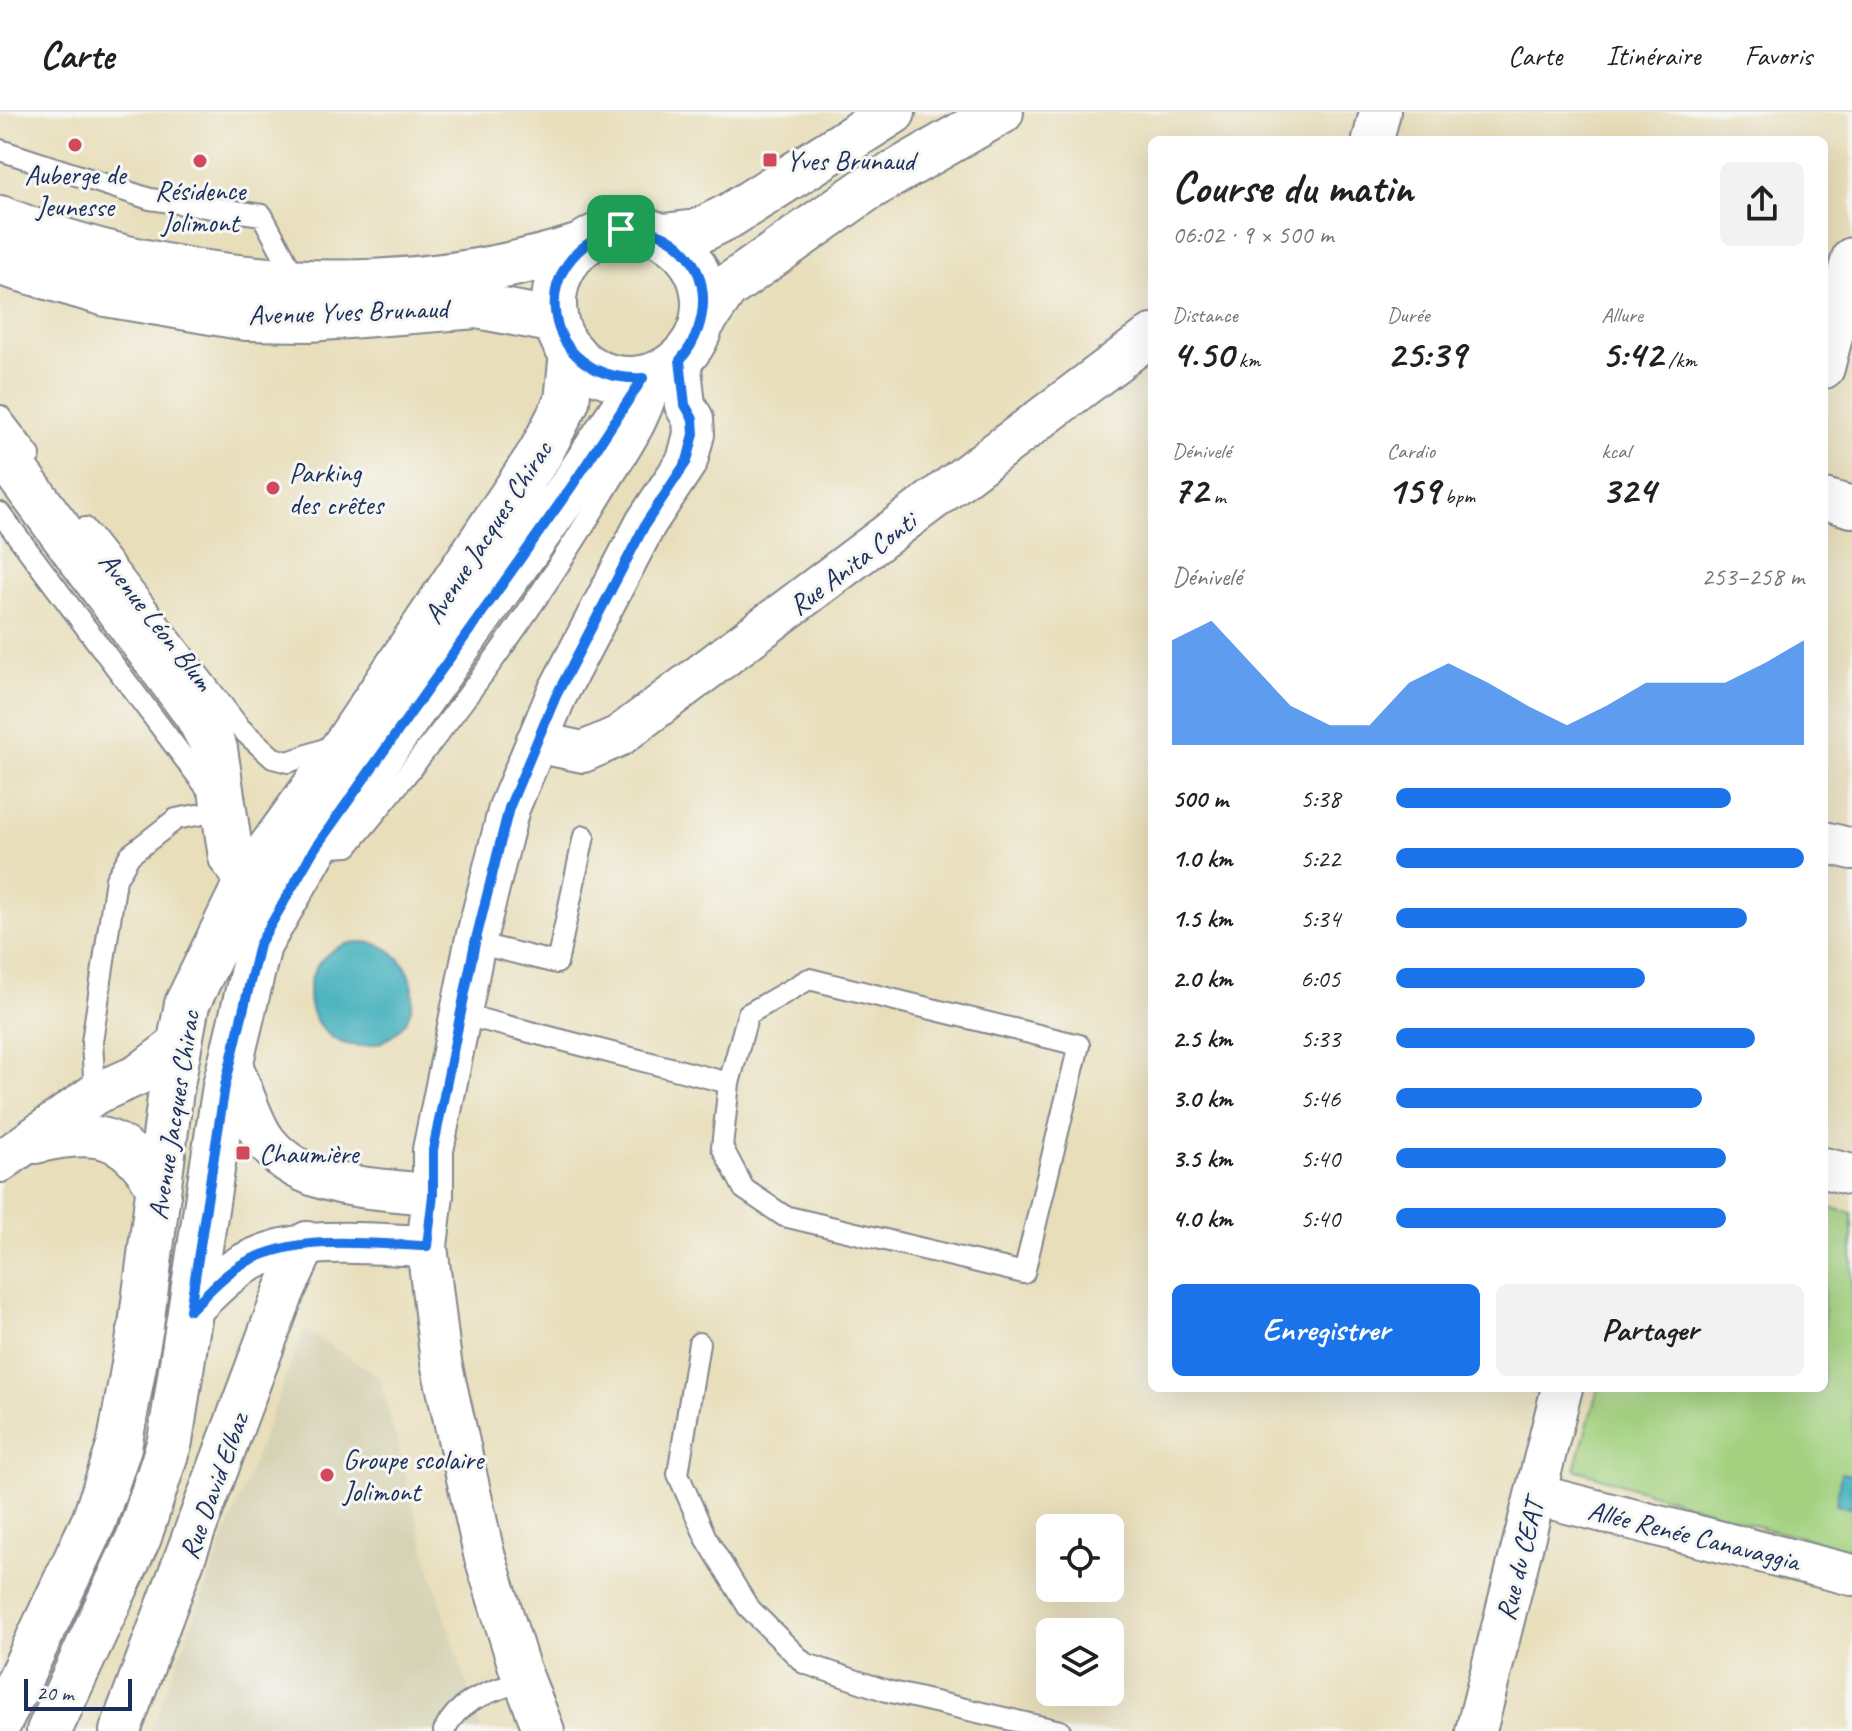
<!DOCTYPE html>
<html lang="fr">
<head>
<meta charset="utf-8">
<style>
  body { margin:0; font-family:Caveat,sans-serif; background:#f2f2f2; color:#202124; height:100vh; display:flex; flex-direction:column; font-size:30px; white-space:nowrap }
  * { box-sizing:border-box; margin:0 }
  p { font-size:26px; color:#757577 }
  .icon { flex:none; width:44px; height:44px; fill:none; stroke:currentColor; stroke-width:2; stroke-linecap:round; stroke-linejoin:round }
  .map { position:relative; flex:1; overflow:hidden }
  .side { position:absolute; left:1148px; top:24px; width:680px; height:1256px; display:flex; flex-direction:column; background:#fff; border-radius:12px; box-shadow:0 8px 32px #0002 }
  .side>* { flex:none }
  .fabs { position:absolute; left:1036px; top:1402px; display:grid; gap:16px }
  .fabs a { display:grid; place-items:center; width:88px; height:88px; border-radius:12px; background:#fff; box-shadow:0 8px 32px #0002; font-size:40px }
  .scale { position:absolute; left:24px; bottom:20px; width:108px; box-sizing:border-box; padding-left:8px; border:4px solid #1b2f5e; border-top:0; font-size:22px; line-height:28px; white-space:nowrap; color:#1b2f5e; -webkit-text-stroke:6px #f6f6f2; paint-order:stroke }
  .pin { position:absolute; display:grid; place-items:center; width:68px; height:68px; color:#fff; margin:-34px; border-radius:16px; box-shadow:0 4px 12px #0006 }
  .round { display:grid; place-items:center; flex:none; width:84px; height:84px; border-radius:12px; background:#f2f2f2 }
  .summary { display:flex; align-items:center; justify-content:space-between; height:136px; padding:0 24px }
  h1 { font-size:44px; font-weight:700; line-height:60px }
  .stats { display:grid; grid-template-columns:repeat(3,1fr); gap:12px; height:136px; padding:8px 24px }
  .stats div { display:grid; align-content:center }
  .stats b { font-size:40px; font-weight:700 }
  .stats small { font-size:22px; font-weight:400 }
  .stats p { font-size:22px }
  .chart { height:224px; padding:16px 24px }
  .chart p { display:flex; justify-content:space-between }
  .chart svg { width:100%; height:144px; margin-top:8px; fill:#1a73e8; opacity:.7 }
  .button { display:flex; gap:16px; margin-top:auto; padding:16px 24px }
  .button a { flex:1; height:92px; border-radius:12px; background:#1a73e8; color:#fff; font-size:32px; font-weight:700; line-height:92px; text-align:center }
  .button a+a { background:#f2f2f2; color:#202124 }
  ul { padding:0 24px; list-style:none; font-size:26px }
  li { display:grid; grid-template-columns:128px 96px 1fr; align-items:center; height:60px }
  li i { height:20px; border-radius:10px; background:#1a73e8 }
  header { display:flex; align-items:center; gap:48px; box-sizing:border-box; height:112px; padding:0 40px; background:#fff; border-bottom:2px solid #e0e0e0 }
  header strong { font-size:38px }
  nav { display:flex; gap:44px; margin-inline-start:auto; font-size:28px }
  .map>svg:first-child { display:block }
  .built { fill:#d6d2b4 }
  .green { fill:#a3d17f; stroke:#5f806e; stroke-width:2 }
  .water { fill:#40afbc; stroke:#2e6f8d; stroke-width:2 }
  .lines { fill:none; stroke-linecap:round; stroke-linejoin:round }
  .lane-casing { stroke:#82868c; stroke-width:24 }
  .street-casing { stroke:#82868c; stroke-width:44 }
  .secondary-casing { stroke:#82868c; stroke-width:48 }
  .primary-casing { stroke:#82868c; stroke-width:48 }
  .lane { stroke:#fff; stroke-width:20 }
  .street { stroke:#fff; stroke-width:40 }
  .secondary { stroke:#fff; stroke-width:44 }
  .primary { stroke:#fff; stroke-width:44 }
  .route-casing { stroke:#fff; stroke-width:16 }
  .route { stroke:#1a73e8; stroke-width:10 }
  .poi-dot { fill:#d1495b; stroke:#f6f6f2; stroke-width:3 }
  .labels { text-anchor:middle; stroke-width:6; stroke-linejoin:round; paint-order:stroke }
  .poi-label { font-size:28px; fill:#1b2f5e; stroke:#f6f6f2; text-anchor:start }
  .street-label { font-size:28px; fill:#1b2f5e; stroke:#f6f6f2 }
</style>
</head>
<body>
<header>
<strong>Carte</strong>
<nav><a>Carte</a><a>Itinéraire</a><a>Favoris</a></nav>
</header>
<div class="map">
<svg width="1852" height="1619" viewBox="0 0 1852 1619">
  <rect width="100%" height="100%" fill="#f6f6f2"/>
  <filter id="ink" filterUnits="userSpaceOnUse"><feTurbulence type="fractalNoise" baseFrequency=".0125" numOctaves="2"/><feDisplacementMap in="SourceGraphic" scale="16" xChannelSelector="R" yChannelSelector="G"/><feConvolveMatrix kernelMatrix="1 2 1 2 8 2 1 2 1" color-interpolation-filters="sRGB"/></filter>
  <filter id="wash" filterUnits="userSpaceOnUse"><feTurbulence type="fractalNoise" baseFrequency=".006" numOctaves="4" result="noise"/><feDisplacementMap in="SourceGraphic" scale="32" xChannelSelector="R" yChannelSelector="G"/><feGaussianBlur stdDeviation="1.8" result="paint"/><feColorMatrix in="noise" values="0 0 0 0 0 0 0 0 0 0 0 0 0 0 0 0 0 1.4 0 .05"/><feComposite in="paint" operator="in"/></filter>
  <g filter="url(#wash)">
    <rect width="100%" height="100%" fill="#e8deba"/>
    <!-- built -->
    <path class="built" d="M304 1218 379 1264 432 1462 482 1619H151Z"/>
    <!-- green -->
    <path class="green" d="M1824 1094 1852 1101V1437L1766 1417 1575 1357 1598 1276H1824Z"/>
    <!-- water -->
    <path class="water" d="M309 882a52 52 0 1 1 104 0a52 52 0 1 1-104 0Z
      M1841 1361 1852 1363V1396L1836 1393Z"/>
  </g>
  <g filter="url(#ink)">
    <g class="lines">
      <!-- lane casing -->
      <g class="lane-casing">
        <path id="lane" d="M0 38 150 87 262 103 286 148 293 169
          M0 304 30 343
          M0 401 223 698 176 707 130 743 116 767 92 930 95 982
          M85 416 240 616 273 646 288 650 336 633
          M315 736 348 734C442 622 530 505 605 379 629 339 654 308 662 260
          M475 831 557 851 584 724
          M460 902 729 971 722 1035 744 1077 784 1104 1024 1161 1079 933 809 867 748 902 729 971
          M699 1231 678 1362 706 1426 748 1495 804 1551 887 1579 1060 1619
          M444 1619C460 1585 492 1580 524 1568"/>
      </g>
      <!-- street casing -->
      <g class="street-casing">
        <path id="street" d="M1373 28 1380 0
          M1824 256 1852 146
          M1824 387 1852 395
          M536 630 583 640 619 624 1152 223
          M1824 730 1852 737
          M230 949C241 973 249 1002 262 1024 298 1079 376 1075 433 1083
          M35 1031C98 1016 129 1022 160 1082
          M0 1050 95 982 138 963 180 931
          M1824 1056 1852 1063
          M190 1198C207 1183 223 1164 242 1153 299 1121 364 1132 427 1134
          M1536 1383 1852 1463
          M120 1619 284 1180 307 1130
          M544 1619 519 1555 484 1442 441 1250 427 1134 433 1083V1038L475 831 509 696 556 584 646 411 687 349 694 322 693 307 685 293 680 248
          M1476 1619 1562 1276"/>
      </g>
      <!-- secondary casing -->
      <g class="secondary-casing">
        <path id="secondary" d="M0 338 197 603 215 637 231 745 248 767
          M0 1609 94 1409 119 1335 141 1214 171 978 187 892 248 767 348 629 541 340 567 289 572 240
          M49 1619 139 1425 170 1329 225 974 259 833 315 736 572 374 643 266"/>
      </g>
      <!-- primary casing -->
      <g class="primary-casing">
        <path id="primary" d="M0 106C181 178 394 193 581 134
          M554 192a75 75 0 1 1 150 0a75 75 0 1 1-150 0Z
          M664 124 697 120 729 104 893 0
          M0 151 106 182 247 206 309 207 477 194 556 209
          M702 211 726 176 865 78 1001 0"/>
      </g>
      <!-- lane -->
      <use href="#lane" class="lane"/>
      <!-- street -->
      <use href="#street" class="street"/>
      <!-- secondary -->
      <use href="#secondary" class="secondary"/>
      <!-- primary -->
      <use href="#primary" class="primary"/>
    </g>
  </g>
  <g class="lines" filter="url(#ink)">
    <!-- route casing -->
    <g class="route-casing">
      <path id="route" d="M621 117C635 117 651 118 664 124 713 149 713 211 680 248L685 293 693 307 694 322 687 349 646 411 556 584 509 696 475 831 433 1038V1083L427 1134C364 1132 299 1121 242 1152 223 1163 206 1183 190 1198L225 974 259 833 315 736 572 374 643 266C540 271 520 143 621 117Z"/>
    </g>
    <!-- route -->
    <use href="#route" class="route"/>
  </g>
  <!-- markers -->
  <g class="poi-dot">
    <circle cx="75" cy="33" r="8"/>
    <rect x="762" y="40" width="16" height="16" rx="4"/>
    <circle cx="200" cy="49" r="8"/>
    <circle cx="273" cy="376" r="8"/>
    <rect x="235" y="1033" width="16" height="16" rx="4"/>
    <circle cx="327" cy="1363" r="8"/>
  </g>
  <g class="labels">
    <!-- poi labels -->
    <g class="poi-label">
      <text x="786" y="58">Yves Brunaud</text>
      <text x="75" y="72" text-anchor="middle">Auberge de<tspan x="75" dy="32">Jeunesse</tspan></text>
      <text x="200" y="88" text-anchor="middle">Résidence<tspan x="200" dy="32">Jolimont</tspan></text>
      <text x="289" y="370">Parking<tspan x="289" dy="32">des crêtes</tspan></text>
      <text x="259" y="1051">Chaumière</text>
      <text x="343" y="1357">Groupe scolaire<tspan x="343" dy="32">Jolimont</tspan></text>
    </g>
    <!-- street labels -->
    <g class="street-label">
      <text transform="translate(348 199) rotate(-2)" y="10">Avenue Yves Brunaud</text>
      <text transform="translate(487 420) rotate(-57)" y="10">Avenue Jacques Chirac</text>
      <text transform="translate(852 451) rotate(-37)" y="10">Rue Anita Conti</text>
      <text transform="translate(157 509) rotate(52)" y="10">Avenue Léon Blum</text>
      <text transform="translate(173 1003) rotate(-81)" y="10">Avenue Jacques Chirac</text>
      <text transform="translate(213 1374) rotate(-70)" y="10">Rue David Elbaz</text>
      <text transform="translate(1694 1423) rotate(14)" y="10">Allée Renée Canavaggia</text>
      <text transform="translate(1519 1448) rotate(-76)" y="10">Rue du CEAT</text>
    </g>
  </g>
</svg>
<div class="fabs">
<a><svg class="icon" aria-label="locate" viewBox="0 0 24 24"><circle cx="12" cy="12" r="6"/><path d="M12 2v4M12 18v4M2 12h4M18 12h4"/></svg></a>
<a><svg class="icon" aria-label="layers" viewBox="0 0 24 24"><path d="M12 4l9 5-9 5-9-5zM3 14l9 5 9-5"/></svg></a>
</div>
<div class="scale">20 m</div>
<div class="pin" style="left:621px;top:117px;background:#1e9e55"><svg class="icon" aria-label="arrive" viewBox="0 0 24 24"><path d="M6 21V4h12l-3 4 3 4H6"/></svg></div>
<section class="side">
<div class="summary"><div><h1>Course du matin</h1><p>06:02 · 9 × 500 m</p></div><a class="round"><svg class="icon" aria-label="share" viewBox="0 0 24 24"><path d="M12 15V3M7 8l5-5 5 5M5 13v7h14v-7"/></svg></a></div>
<div class="stats">
<div><p>Distance</p><b>4.50<small> km</small></b></div>
<div><p>Durée</p><b>25:39</b></div>
<div><p>Allure</p><b>5:42<small> /km</small></b></div>
</div>
<div class="stats">
<div><p>Dénivelé</p><b>72<small> m</small></b></div>
<div><p>Cardio</p><b>159<small> bpm</small></b></div>
<div><p>kcal</p><b>324</b></div>
</div>
<div class="chart"><p><span>Dénivelé</span>253–258 m</p>
<svg viewBox="0 0 160 44" preserveAspectRatio="none"><path d="M0 44V12L10 6L20 19L30 32L40 38L50 38L60 25L70 19L80 25L90 32L100 38L110 32L120 25L130 25L140 25L150 19L160 12V44z"/></svg>
</div>
<ul>
<li><b>500 m</b>5:38<i style="width:82%"></i></li>
<li><b>1.0 km</b>5:22<i style="width:100%"></i></li>
<li><b>1.5 km</b>5:34<i style="width:86%"></i></li>
<li><b>2.0 km</b>6:05<i style="width:61%"></i></li>
<li><b>2.5 km</b>5:33<i style="width:88%"></i></li>
<li><b>3.0 km</b>5:46<i style="width:75%"></i></li>
<li><b>3.5 km</b>5:40<i style="width:81%"></i></li>
<li><b>4.0 km</b>5:40<i style="width:81%"></i></li>
</ul>
<div class="button"><a>Enregistrer</a><a>Partager</a></div>
</section>
</div>
</body>
</html>
